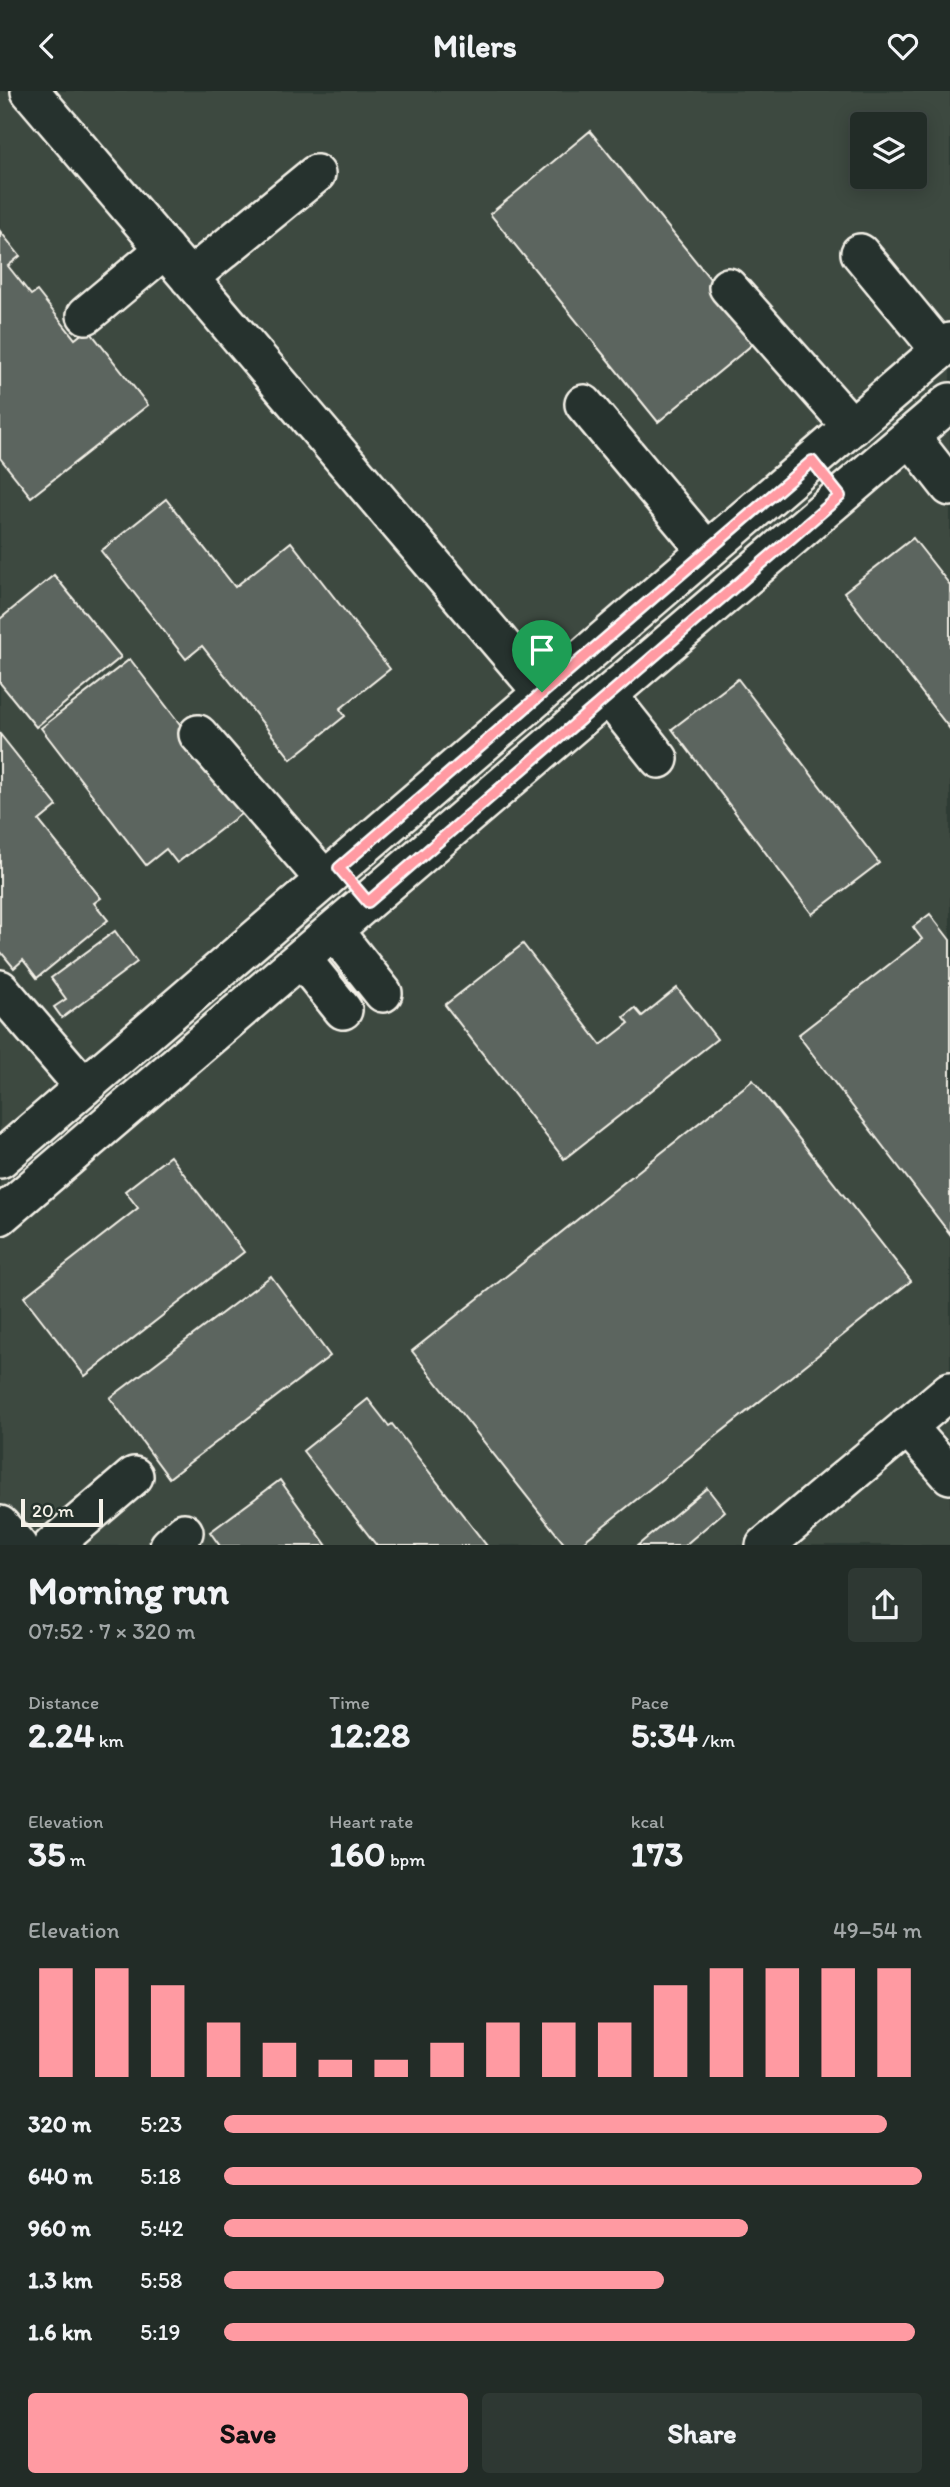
<!DOCTYPE html>
<html lang="en">
<head>
<meta charset="utf-8">
<style>
  body { margin:0; font-family:Itim,sans-serif; background:#2e3833; color:#f1f3f6; height:100vh; display:flex; flex-direction:column; font-size:26px; white-space:nowrap }
  * { box-sizing:border-box; margin:0 }
  p { font-size:23px; color:#a2a7a7 }
  .icon { flex:none; width:38px; height:38px; fill:none; stroke:currentColor; stroke-width:2; stroke-linecap:round; stroke-linejoin:round }
  .map { position:relative; height:1454px; overflow:hidden }
  .side { display:flex; flex-direction:column; background:#222c27; flex:1 }
  .side>* { flex:none }
  .controls { position:absolute; left:850px; top:21px; display:grid; gap:14px }
  .controls a { display:grid; place-items:center; width:77px; height:77px; border-radius:7px; background:#222c27; box-shadow:0 4px 18px #0003,0 0 0 2px #3f4844; font-size:35px }
  .scale { position:absolute; left:21px; bottom:18px; width:82px; box-sizing:border-box; padding-left:7px; border:4px solid #f4f1e8; border-top:0; font-size:19px; line-height:24px; white-space:nowrap; color:#f4f1e8; -webkit-text-stroke:5px #26332d; paint-order:stroke }
  .pin { position:absolute; display:grid; place-items:center; width:60px; height:60px; color:#fff; margin:-72px -30px; border-radius:50% 50% 50% 0; rotate:-45deg; box-shadow:0 0 7px #0007 }
  .pin .icon { rotate:45deg }
  .round { display:grid; place-items:center; flex:none; width:74px; height:74px; border-radius:7px; background:#2e3833 }
  .summary { display:flex; align-items:center; justify-content:space-between; height:119px; padding:0 28px }
  h1 { font-size:38px; font-weight:700; line-height:52px }
  .figures { display:grid; grid-template-columns:repeat(3,1fr); gap:10px; height:119px; padding:7px 28px }
  .figures div { display:grid; align-content:center }
  .figures b { font-size:35px; font-weight:700 }
  .figures small { font-size:19px; font-weight:400 }
  .figures p { font-size:19px }
  .chart { height:196px; padding:14px 28px }
  .chart p { display:flex; justify-content:space-between }
  .chart svg { width:100%; height:126px; margin-top:7px; stroke:#ff9aa2; stroke-width:6 }
  .primary-button { display:flex; gap:14px; margin-top:auto; padding:14px 28px }
  .primary-button a { flex:1; height:80px; border-radius:7px; background:#ff9aa2; color:#111; font-size:28px; font-weight:700; line-height:80px; text-align:center }
  .primary-button a+a { background:#2e3833; color:#f1f3f6 }
  ul { padding:0 28px; list-style:none; font-size:23px }
  li { display:grid; grid-template-columns:112px 84px 1fr; align-items:center; height:52px }
  li i { height:18px; border-radius:9px; background:#ff9aa2 }
  header { display:flex; justify-content:space-between; align-items:center; height:91px; padding:0 28px; background:#222c27; font-size:32px; font-weight:700 }
  .map>svg:first-child { display:block }
  .built { fill:#3c4841; fill-rule:evenodd }
  .building { fill:#5c655e; stroke:#f4f1e8; stroke-width:2 }
  .lines { fill:none; stroke-linecap:round; stroke-linejoin:round }
  .minor-casing { stroke:#f4f1e8; stroke-width:42 }
  .minor { stroke:#26332d; stroke-width:37 }
  .route-casing { stroke:#fff; stroke-width:14 }
  .route { stroke:#ff9aa2; stroke-width:9 }
</style>
</head>
<body>
<header><svg class="icon" aria-label="back" viewBox="0 0 24 24"><path d="M15 5l-7 7 7 7"/></svg>Milers<svg class="icon" aria-label="heart" viewBox="0 0 24 24"><path d="M12 20l-8-8c-3-5 5-10 8-4 3-6 11-1 8 4z"/></svg></header>
<div class="map">
<svg width="950" height="1455" viewBox="0 0 950 1455">
  <rect width="100%" height="100%" fill="#2e3b34"/>
  <filter id="ink" filterUnits="userSpaceOnUse"><feTurbulence type="fractalNoise" baseFrequency=".0143" numOctaves="2"/><feDisplacementMap in="SourceGraphic" scale="14" xChannelSelector="R" yChannelSelector="G"/><feConvolveMatrix kernelMatrix="1 2 1 2 8 2 1 2 1" color-interpolation-filters="sRGB"/></filter>
  <g filter="url(#ink)">
    <!-- built -->
    <path class="built" d="M0 0H950V1454L0 1455ZM863 33H915V86H863Z"/>
    <!-- building -->
    <path class="building" d="M590 40 759 248 658 331 490 123Z
      M0 140 20 165 8 175 31 204 37 200 75 248 88 238 148 314 31 406 0 367Z
      M166 408 235 496 291 451 390 578 340 618 345 625 291 668 202 555 186 568 101 460Z
      M913 447 950 494V638L844 501Z
      M54 484 121 566 36 636 0 592V528Z
      M130 568 246 719 177 772 166 758 146 774 41 637Z
      M738 588 879 772 812 823 672 638Z
      M0 643 57 715 39 730 101 807 94 812 108 829 37 887 23 869 14 877 0 860Z
      M930 823 950 849V1143L798 944 922 848 913 836Z
      M115 840 137 871 62 927 54 916 66 908 51 887Z
      M523 853 601 954 629 932 624 926 635 917 642 925 677 897 717 948 564 1068 445 914Z
      M753 989 911 1190 578 1455H566L412 1260Z
      M170 1065 244 1161 85 1285 24 1206 138 1117 125 1100Z
      M271 1185 330 1265 169 1387 110 1307Z
      M368 1308 389 1335 392 1333 487 1455H377L303 1360Z
      M280 1389 327 1455H220L210 1441Z
      M707 1397 725 1420 684 1455H637Z"/>
    <g class="lines">
      <!-- minor casing -->
      <g class="minor-casing">
        <path id="minor" d="M30 0 542 601
          M860 162 940 259
          M189 187 316 83
          M728 196 852 336
          M86 224 165 158
          M584 313 707 460
          M910 345 950 396
          M608 604 659 668
          M198 643 325 789
          M334 840 383 902
          M302 868 343 919
          M0 898 84 996
          M0 1068 950 251
          M0 1125 950 311
          M907 1335 950 1384
          M0 1434 18 1455
          M52 1455 134 1385
          M169 1455 184 1441
          M765 1455 950 1300"/>
      </g>
      <!-- minor -->
      <use href="#minor" class="minor"/>
    </g>
  </g>
  <g class="lines" filter="url(#ink)">
    <!-- route casing -->
    <g class="route-casing">
      <path id="route" d="M812 370 840 405 368 811 339 777Z"/>
    </g>
    <!-- route -->
    <use href="#route" class="route"/>
  </g>
</svg>
<div class="controls">
<a><svg class="icon" aria-label="layers" viewBox="0 0 24 24"><path d="M12 4l9 5-9 5-9-5zM3 14l9 5 9-5"/></svg></a>
</div>
<div class="scale">20 m</div>
<div class="pin" style="left:542px;top:601px;background:#1e9e55"><svg class="icon" aria-label="arrive" viewBox="0 0 24 24"><path d="M6 21V4h12l-3 4 3 4H6"/></svg></div>
</div>
<section class="side">
<div class="summary"><div><h1>Morning run</h1><p>07:52 · 7 × 320 m</p></div><a class="round"><svg class="icon" aria-label="share" viewBox="0 0 24 24"><path d="M12 15V3M7 8l5-5 5 5M5 13v7h14v-7"/></svg></a></div>
<div class="figures">
<div><p>Distance</p><b>2.24<small> km</small></b></div>
<div><p>Time</p><b>12:28</b></div>
<div><p>Pace</p><b>5:34<small> /km</small></b></div>
</div>
<div class="figures">
<div><p>Elevation</p><b>35<small> m</small></b></div>
<div><p>Heart rate</p><b>160<small> bpm</small></b></div>
<div><p>kcal</p><b>173</b></div>
</div>
<div class="chart"><p><span>Elevation</span>49–54 m</p>
<svg viewBox="0 0 160 44" preserveAspectRatio="none"><path d="M5 44V6M15 44V6M25 44V12M35 44V25M45 44V32M55 44V38M65 44V38M75 44V32M85 44V25M95 44V25M105 44V25M115 44V12M125 44V6M135 44V6M145 44V6M155 44V6"/></svg>
</div>
<ul>
<li><b>320 m</b>5:23<i style="width:95%"></i></li>
<li><b>640 m</b>5:18<i style="width:100%"></i></li>
<li><b>960 m</b>5:42<i style="width:75%"></i></li>
<li><b>1.3 km</b>5:58<i style="width:63%"></i></li>
<li><b>1.6 km</b>5:19<i style="width:99%"></i></li>
</ul>
<div class="primary-button"><a>Save</a><a>Share</a></div>
</section>
</body>
</html>
